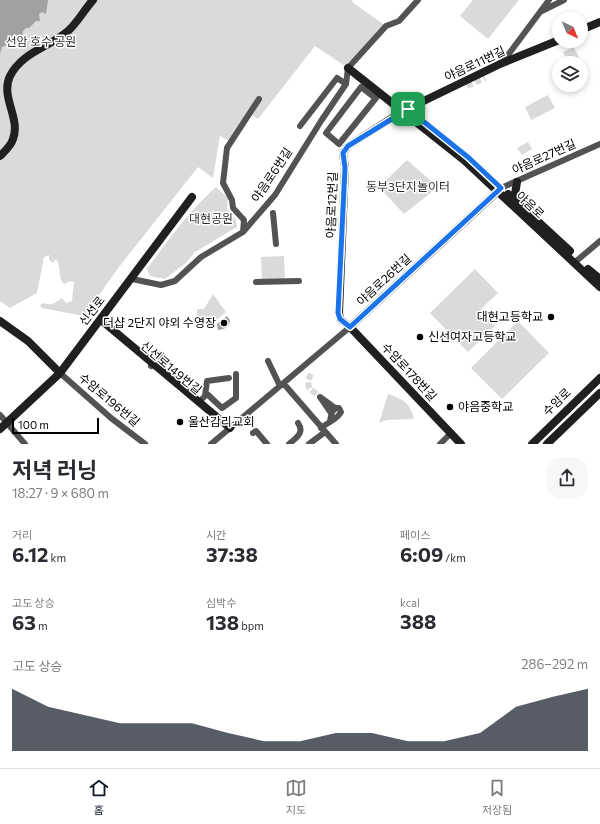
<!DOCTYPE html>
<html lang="ko">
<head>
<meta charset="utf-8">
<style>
  body { margin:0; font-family:Commissioner,"Noto Sans KR",sans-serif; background:#f7f7f7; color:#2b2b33; height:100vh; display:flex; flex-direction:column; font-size:15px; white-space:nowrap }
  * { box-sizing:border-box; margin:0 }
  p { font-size:13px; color:#7c7c81 }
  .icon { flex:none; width:22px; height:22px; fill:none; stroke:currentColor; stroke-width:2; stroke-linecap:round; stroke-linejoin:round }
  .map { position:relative; height:444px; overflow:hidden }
  .details { display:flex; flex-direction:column; background:#fff; flex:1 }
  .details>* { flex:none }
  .needle { width:26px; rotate:136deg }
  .controls { position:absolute; left:552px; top:12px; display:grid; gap:8px }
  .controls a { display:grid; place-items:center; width:36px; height:36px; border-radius:50%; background:#fff; box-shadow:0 2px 6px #0003; font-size:20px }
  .scale { position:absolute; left:12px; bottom:10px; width:87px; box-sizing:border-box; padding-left:4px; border:2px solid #000; border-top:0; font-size:11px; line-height:14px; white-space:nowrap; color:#000; -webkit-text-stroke:3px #fff; paint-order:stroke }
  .pin { position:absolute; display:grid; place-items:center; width:34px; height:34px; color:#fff; margin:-17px; border-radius:8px; box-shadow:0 2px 6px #0006 }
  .round { display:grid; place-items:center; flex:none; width:42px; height:42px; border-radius:16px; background:#f7f7f7 }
  .headline { display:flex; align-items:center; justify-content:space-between; height:68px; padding:0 12px }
  h1 { font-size:22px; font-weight:700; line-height:30px }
  .stats { display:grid; grid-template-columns:repeat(3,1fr); gap:6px; height:68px; padding:4px 12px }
  .stats div { display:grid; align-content:center }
  .stats b { font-size:20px; font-weight:700 }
  .stats small { font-size:11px; font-weight:400 }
  .stats p { font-size:11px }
  .chart { height:112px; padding:8px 12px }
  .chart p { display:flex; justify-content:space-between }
  .chart svg { width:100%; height:72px; margin-top:4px; fill:#111827; opacity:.7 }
  .menu { display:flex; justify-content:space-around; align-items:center; height:56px; border-top:1px solid #e1e1e2; background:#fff; font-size:11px; color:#7c7c81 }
  .menu a { display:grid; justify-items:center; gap:2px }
  .menu .current { color:#111827 }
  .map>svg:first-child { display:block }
  .green { fill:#dadada }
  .water { fill:#a1a1a1 }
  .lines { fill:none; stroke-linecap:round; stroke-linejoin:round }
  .street-tunnel { stroke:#d9d9d9; stroke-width:6; stroke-dasharray:6 3; stroke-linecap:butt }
  .street { stroke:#535353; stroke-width:6 }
  .secondary { stroke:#202020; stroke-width:8 }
  .route-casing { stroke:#fff; stroke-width:8 }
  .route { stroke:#1a73e8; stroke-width:5 }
  .poi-dot { fill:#000; stroke:#fff; stroke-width:1.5 }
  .labels { text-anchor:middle; stroke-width:3; stroke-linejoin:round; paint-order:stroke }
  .park-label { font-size:12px; fill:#313131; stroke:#fff }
  .street-label { font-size:12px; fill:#000; stroke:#fff }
  .poi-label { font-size:12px; fill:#000; stroke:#fff; text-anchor:start }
</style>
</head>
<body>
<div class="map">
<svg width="600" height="444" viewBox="0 0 600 444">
  <rect width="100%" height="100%" fill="#fff"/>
  <!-- green -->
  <path class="green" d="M0 0H353L352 2 386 26 348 68 315 46 258 119 250 114 229 141 220 136 213 178 198 167 119 267 84 316 42 308 40 305 43 303C51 306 56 303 62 298L66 303 72 301 74 282 70 281 64 284C57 277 62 267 56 259L53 263 49 260V255L44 257 37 293 10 308 0 301Z
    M473 0H519L488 39 460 16Z
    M574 47 581 62 568 63 563 52Z
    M548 95 555 108 531 120 525 107Z
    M528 142 532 149 522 155 517 148Z
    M407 160 438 187 404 214 379 187Z
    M216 187 228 198 227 208 236 220 237 227 195 252 186 263 165 279 150 276 147 269C168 240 189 211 216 187Z
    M284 256 285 281 262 282 261 257Z
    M475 269 498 293 480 310 495 326 468 352 430 313Z
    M213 294 226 312 214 322H196L197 309H204Z
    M518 321 549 353 502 399 471 368Z
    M388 394C404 400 410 402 414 419L387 420 379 423Z"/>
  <!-- water -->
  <path class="water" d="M0 0H48L46 14 42 12 39 14 40 21H36L29 28H26L23 31 22 38 2 47 0 54Z
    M227 316 230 320C230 326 224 330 218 330L217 324Z"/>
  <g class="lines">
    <!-- street-tunnel -->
    <path class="street-tunnel" d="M467 86 485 78
      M311 374 308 380 309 388 320 397"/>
    <!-- street -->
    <path class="street" d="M542 11 564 0
      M502 63 549 0
      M375 98 361 87 326 133 339 144 380 93
      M300 126 337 78 346 84
      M497 192 501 188 600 144
      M273 213 276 244
      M243 232 244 220 233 208 232 200 223 183 227 148 259 99
      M574 263 600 241
      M132 279 161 285 175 281 201 257 243 232 275 195 321 121 346 84 348 68 386 26 399 21 418 0
      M256 282 299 281
      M268 361 279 384H284
      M151 366 161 354
      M60 373 111 418 145 444
      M284 384 336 444
      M206 393 222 408 236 398V374
      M199 402 205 396 207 381 229 378
      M331 413 320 397 335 408
      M0 415 25 444
      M321 428C328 422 337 420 341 412L339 408H336L332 412 330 421
      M253 433 256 431 267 444
      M211 444 350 327
      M289 444C296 438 305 433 298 423
      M309 444 325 432
      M440 444 451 433"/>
    <!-- secondary -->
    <path class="secondary" d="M581 30 600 22
      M348 68 464 160 600 287
      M0 156C4 152 11 146 13 139 21 118 0 97 10 76 22 52 50 47 68 31 78 22 84 10 93 0
      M508 194 570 251
      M514 200 517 182
      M588 269 600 279
      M101 320 230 428
      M0 321 28 341 60 373
      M350 327 497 192
      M0 429 60 373 192 197
      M461 444 350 327 340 319 339 313 345 167 343 153 348 146 403 111 500 64 559 40
      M532 444 600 378
      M547 444 600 393"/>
  </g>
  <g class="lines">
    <!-- route casing -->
    <g class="route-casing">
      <path id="route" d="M408 109 469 158 501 188 350 327 340 319 338 313 345 168 343 153 348 146Z"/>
    </g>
    <!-- route -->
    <use href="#route" class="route"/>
  </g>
  <!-- markers -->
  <g class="poi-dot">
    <circle cx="551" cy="317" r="4"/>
    <circle cx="224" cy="323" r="4"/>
    <circle cx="420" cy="337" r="4"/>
    <circle cx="450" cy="407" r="4"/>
    <circle cx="180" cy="422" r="4"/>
  </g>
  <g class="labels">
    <!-- park labels -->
    <g class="park-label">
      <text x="41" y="46">선암 호수 공원</text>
      <text x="408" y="191">동부3단지놀이터</text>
      <text x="211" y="223">대현공원</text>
    </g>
    <!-- street labels -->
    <g class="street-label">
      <text transform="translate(475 64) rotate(-25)" y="4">야음로11번길</text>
      <text transform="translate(544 157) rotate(-24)" y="4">야음로27번길</text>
      <text transform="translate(272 175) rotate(-56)" y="4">야음로6번길</text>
      <text transform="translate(332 205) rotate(-88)" y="4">야음로12번길</text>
      <text transform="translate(530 205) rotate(43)" y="4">야음로</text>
      <text transform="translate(384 280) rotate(-43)" y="4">야음로26번길</text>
      <text transform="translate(92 311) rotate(-52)" y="4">신선로</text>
      <text transform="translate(171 368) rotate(40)" y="4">신선로149번길</text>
      <text transform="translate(409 372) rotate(47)" y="4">수암로178번길</text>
      <text transform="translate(109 400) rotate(40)" y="4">수암로196번길</text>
      <text transform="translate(557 402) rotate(-44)" y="4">수암로</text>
    </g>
    <!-- poi labels -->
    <g class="poi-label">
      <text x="543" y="321" text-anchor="end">대현고등학교</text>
      <text x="216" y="327" text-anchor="end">더샵 2단지 야외 수영장</text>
      <text x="428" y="341">신선여자고등학교</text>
      <text x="458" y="411">야음중학교</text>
      <text x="188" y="426">울산감리교회</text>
    </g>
  </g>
</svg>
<div class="controls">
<a><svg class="needle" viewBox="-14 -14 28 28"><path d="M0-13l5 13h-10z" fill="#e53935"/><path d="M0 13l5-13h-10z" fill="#7c7c81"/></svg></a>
<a><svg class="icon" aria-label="layers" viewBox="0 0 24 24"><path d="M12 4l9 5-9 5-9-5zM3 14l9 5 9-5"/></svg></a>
</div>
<div class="scale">100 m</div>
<div class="pin" style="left:408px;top:109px;background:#1e9e55"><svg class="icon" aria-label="arrive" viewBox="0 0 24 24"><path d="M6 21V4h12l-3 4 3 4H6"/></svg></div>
</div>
<section class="details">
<div class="headline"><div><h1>저녁 러닝</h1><p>18:27 · 9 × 680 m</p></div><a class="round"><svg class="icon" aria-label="share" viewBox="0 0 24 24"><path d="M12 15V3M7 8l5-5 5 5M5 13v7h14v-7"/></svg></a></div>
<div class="stats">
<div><p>거리</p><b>6.12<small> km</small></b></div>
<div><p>시간</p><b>37:38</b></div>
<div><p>페이스</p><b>6:09<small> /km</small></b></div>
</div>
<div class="stats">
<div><p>고도 상승</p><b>63<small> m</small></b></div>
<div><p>심박수</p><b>138<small> bpm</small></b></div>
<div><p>kcal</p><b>388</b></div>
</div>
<div class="chart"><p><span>고도 상승</span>286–292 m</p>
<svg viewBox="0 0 160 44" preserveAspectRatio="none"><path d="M0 44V6L10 17L20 22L30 27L40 27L50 27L60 33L70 38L80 38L90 33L100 33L110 38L120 38L130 33L140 17L150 11L160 6V44z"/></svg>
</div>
</section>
<nav class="menu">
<a class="current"><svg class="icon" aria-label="home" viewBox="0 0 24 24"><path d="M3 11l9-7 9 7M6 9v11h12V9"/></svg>홈</a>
<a><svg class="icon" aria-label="map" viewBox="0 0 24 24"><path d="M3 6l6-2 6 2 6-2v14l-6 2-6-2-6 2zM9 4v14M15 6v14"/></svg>지도</a>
<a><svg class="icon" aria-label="saved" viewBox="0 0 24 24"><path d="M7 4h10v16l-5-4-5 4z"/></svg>저장됨</a>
</nav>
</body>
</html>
